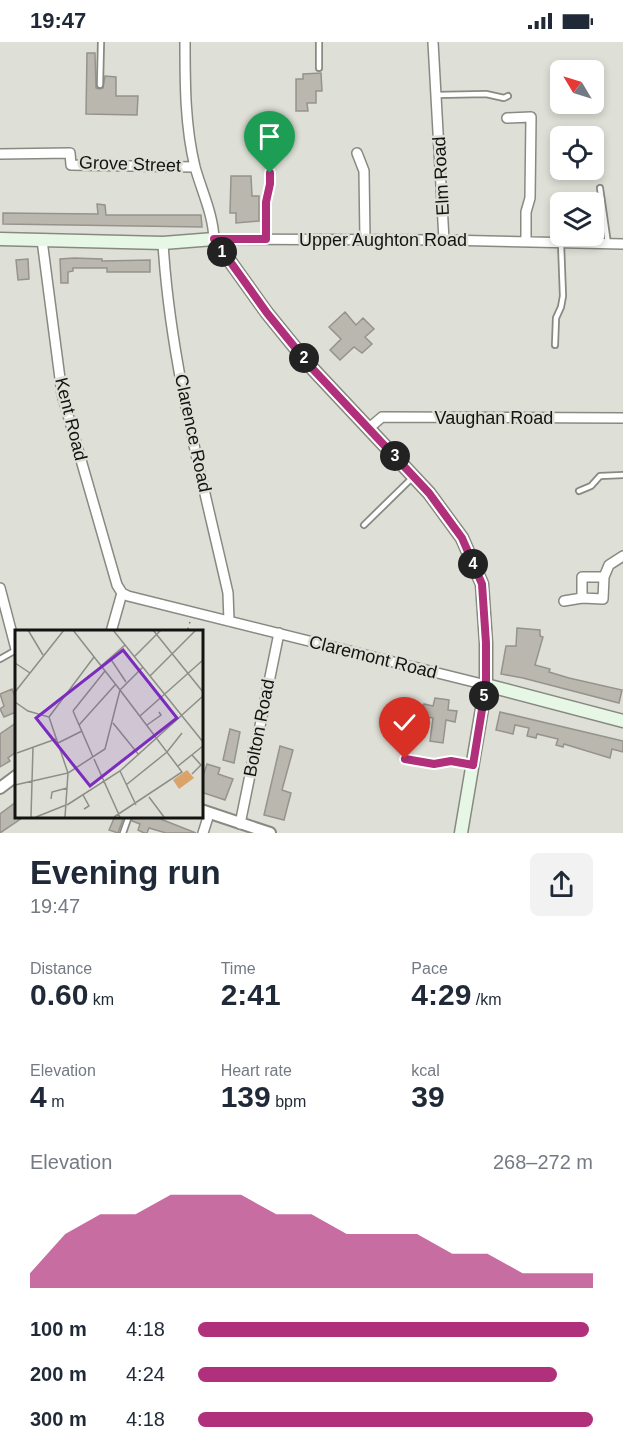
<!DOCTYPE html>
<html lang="en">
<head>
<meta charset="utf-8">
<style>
  body { margin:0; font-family:Arial,sans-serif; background:#f2f2f3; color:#1f2937; height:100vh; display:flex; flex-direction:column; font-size:22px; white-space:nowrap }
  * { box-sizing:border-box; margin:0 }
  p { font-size:20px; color:#747a83 }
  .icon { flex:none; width:33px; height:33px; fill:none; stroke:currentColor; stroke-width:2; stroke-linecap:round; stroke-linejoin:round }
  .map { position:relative; height:791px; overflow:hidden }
  .details { display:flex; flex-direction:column; background:#fff; flex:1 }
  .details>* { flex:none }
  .needle { width:39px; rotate:308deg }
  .fabs { position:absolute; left:550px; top:18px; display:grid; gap:12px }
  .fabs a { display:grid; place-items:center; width:54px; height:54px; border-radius:9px; background:#fff; box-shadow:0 3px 9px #0003; font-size:30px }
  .pin { position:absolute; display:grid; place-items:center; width:51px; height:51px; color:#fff; margin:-62px -26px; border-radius:50% 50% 50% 0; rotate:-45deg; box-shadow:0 0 6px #0007 }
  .pin .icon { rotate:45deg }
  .km { position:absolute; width:30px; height:30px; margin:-15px; border-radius:50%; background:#222; color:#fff; font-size:16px; line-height:30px; text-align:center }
  .round { display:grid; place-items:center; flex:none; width:63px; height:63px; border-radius:9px; background:#f2f2f3 }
  .headline { display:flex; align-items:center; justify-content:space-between; height:102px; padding:0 30px }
  h1 { font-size:33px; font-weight:700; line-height:45px }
  .metrics { display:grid; grid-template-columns:repeat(3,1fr); gap:9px; height:102px; padding:6px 30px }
  .metrics div { display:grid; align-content:center }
  .metrics b { font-size:30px; font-weight:700 }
  .metrics small { font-size:16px; font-weight:400 }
  .metrics p { font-size:16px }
  .chart { height:168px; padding:12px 30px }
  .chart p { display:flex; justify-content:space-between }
  .chart svg { width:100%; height:108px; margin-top:6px; fill:#b1307c; opacity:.7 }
  ul { padding:0 30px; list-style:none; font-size:20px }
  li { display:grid; grid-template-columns:96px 72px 1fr; align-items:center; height:45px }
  li i { height:15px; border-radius:8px; background:#b1307c }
  .status { display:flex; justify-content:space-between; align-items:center; height:42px; padding:0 30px; background:#fff; direction:ltr }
  .status svg { height:16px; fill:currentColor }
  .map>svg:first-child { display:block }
  .building { fill:#bab7af; stroke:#96938c; stroke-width:1.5 }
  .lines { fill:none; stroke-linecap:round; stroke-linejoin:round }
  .service-casing { stroke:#888a82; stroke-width:8 }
  .minor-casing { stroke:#888a82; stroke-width:12 }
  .tertiary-casing { stroke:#888a82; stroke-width:14 }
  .secondary-casing { stroke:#888a82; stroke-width:15 }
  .path { stroke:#72736e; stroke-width:1.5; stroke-dasharray:4.5 4.5; stroke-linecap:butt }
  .service { stroke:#fff; stroke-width:4.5 }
  .minor { stroke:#fff; stroke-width:9 }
  .tertiary { stroke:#fff; stroke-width:10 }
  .secondary { stroke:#e7f7e6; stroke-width:12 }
  .route-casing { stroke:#fff; stroke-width:12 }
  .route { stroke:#b1307c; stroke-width:8 }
  .labels { text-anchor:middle; stroke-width:5; stroke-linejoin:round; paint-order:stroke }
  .street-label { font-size:18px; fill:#131411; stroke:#dee0d7 }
  .inset-road { fill:none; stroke:#8d8e88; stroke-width:1.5 }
  .view { fill:#7b2cbf; fill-opacity:0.15; stroke:#7b2cbf; stroke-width:3 }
  .inset-edge { fill:none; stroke:#131411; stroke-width:3 }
</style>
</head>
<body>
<div class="status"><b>19:47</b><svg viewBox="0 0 49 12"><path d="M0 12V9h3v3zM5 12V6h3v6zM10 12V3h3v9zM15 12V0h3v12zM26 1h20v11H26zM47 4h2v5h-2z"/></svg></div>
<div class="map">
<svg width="623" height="791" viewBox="0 0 623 791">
  <rect width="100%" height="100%" fill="#dee0d7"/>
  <!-- building -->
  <path class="building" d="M87 11H95L96 46 99 47 103 46 105 34 116 35V54H138L137 73 86 72Z
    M321 31 322 49H316V61H307L308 69H296V37H303V32Z
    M231 134H251L252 154H259V179L236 181V171H230Z
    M97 162 105 163 106 173H201L202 185 3 182V171L98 172Z
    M74 216 102 217V219L150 218V230H107V226H73V229L68 230V241H61L60 217Z
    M28 217 29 237 18 238 16 218Z
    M345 270 356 283 363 276 374 287 365 295 372 302 362 311 354 305 340 318 330 308 341 297 329 285Z
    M517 586 540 588V594L543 595 535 623 550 627 549 630 569 636 622 648 619 661 523 636 501 632 506 604H516Z
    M12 647 16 657V670L4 675 0 667 4 664 0 652Z
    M435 656 449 658 448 668 457 669 455 680 446 678 443 701 430 699 433 676 422 674 424 662 433 664Z
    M500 670 623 699V710L612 707 610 716 564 702 563 705 556 703 558 697 537 692 536 696 527 694 529 686 515 683 513 692 496 688Z
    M16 681V710L8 716 10 719 0 725V692Z
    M230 687 240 690 234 721 223 718Z
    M280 704 293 708 282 748 291 751 284 778 264 773Z
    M207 722 220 726 218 732 233 737 225 758 201 750V740Z
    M16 760V774H25L0 791V772Z
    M115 774H124L118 791 109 788Z
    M133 774H153L196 791H166L149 786 147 791H144L138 788 140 782 132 779Z"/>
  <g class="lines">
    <!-- service casing -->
    <g class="service-casing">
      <path id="service" d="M319 26V0
        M100 43 101 0
        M436 53 486 52 504 56 508 54
        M600 146 608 202
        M266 197V160L270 142V131
        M555 303 556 276 561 265 563 254 561 201
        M579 449 591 444 600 434 623 433
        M364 483 412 436
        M0 617 16 608
        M405 717 434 722 451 719 470 722
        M123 791 129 774"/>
    </g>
    <!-- minor casing -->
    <g class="minor-casing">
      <path id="minor" d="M185 0C185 42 185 84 195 125 202 150 213 172 214 197L444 198 623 202
        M433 0 444 198
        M507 76 531 75 530 156 526 170V200
        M357 111 364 129 365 197
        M0 112 70 111 71 123 195 125
        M42 198 62 352 117 543 122 551
        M163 201C170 319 202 436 228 551L229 579
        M369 386 382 375 623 376
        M0 546 16 607
        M122 551 128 554 486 643
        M582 556 603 557 604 535
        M564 559 582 556V535H604L609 523 623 514
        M111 590 122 551
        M240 782 279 591
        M203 791 209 772"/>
    </g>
    <!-- tertiary casing -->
    <g class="tertiary-casing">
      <path id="tertiary" d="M0 746 16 734
        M201 768 270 791"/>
    </g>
    <!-- secondary casing -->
    <g class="secondary-casing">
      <path id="secondary" d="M0 197 163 201 214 197 267 271 310 324 429 451 462 496 482 542 486 601V643L461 791
        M486 643 623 679"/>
    </g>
    <!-- path -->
    <path class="path" d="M187 590 190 580"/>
    <!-- service -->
    <use href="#service" class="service"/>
    <!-- minor -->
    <use href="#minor" class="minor"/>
    <!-- tertiary -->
    <use href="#tertiary" class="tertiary"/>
    <!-- secondary -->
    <use href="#secondary" class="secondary"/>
  </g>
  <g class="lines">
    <!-- route casing -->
    <g class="route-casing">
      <path id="route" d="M270 131V142L266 160V197H214L267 271 310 324 429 451 462 496 482 542 486 601V643L473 723 451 719 434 722 405 717"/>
    </g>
    <!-- route -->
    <use href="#route" class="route"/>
  </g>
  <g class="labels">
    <!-- street labels -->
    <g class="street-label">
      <text transform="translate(130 122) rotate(2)" y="6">Grove Street</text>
      <text transform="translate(441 134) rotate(-93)" y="6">Elm Road</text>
      <text x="383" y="204">Upper Aughton Road</text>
      <text x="494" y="382">Vaughan Road</text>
      <text transform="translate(71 377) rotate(76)" y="6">Kent Road</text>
      <text transform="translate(193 391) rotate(78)" y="6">Clarence Road</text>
      <text transform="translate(373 615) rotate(14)" y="6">Claremont Road</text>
      <text transform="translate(259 686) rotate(-79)" y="6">Bolton Road</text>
    </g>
  </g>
  <!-- overview -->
  <g transform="translate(15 588)">
    <rect width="188" height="188" fill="#dee0d7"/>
    <path d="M172 140 179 148 164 159 158 150Z" fill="#daa36a"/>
    <path class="inset-road" d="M13 0 28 25M98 0 188 112M138 0 188 62M119 27 146 0M95 28 111 52M0 33 15 43M86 36 110 15M135 46 181 0M0 62 49 0M0 72 13 81 34 87 53 143 0 155M58 81 78 127M58 81 90 41M125 86 188 30M34 87 79 27M98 93 124 125M64 95 100 55M132 95 146 85 144 82M43 113 67 101M2 123 41 109M177 125 186 135 177 144M79 129 105 187M163 136 188 116M105 141 121 175M111 155 152 122 167 103M68 165 74 176 69 179M134 167 149 187M36 169 37 162 52 158M52 175 105 141 188 66M16 187 18 117M21 187 51 175M50 187 53 143 90 119 105 60 58 0M99 187 167 142 105 60 128 37"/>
    <path class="view" d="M108 20 162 88 75 156 21 88Z"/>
    <rect width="188" height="188" class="inset-edge"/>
  </g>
</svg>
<div class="fabs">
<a><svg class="needle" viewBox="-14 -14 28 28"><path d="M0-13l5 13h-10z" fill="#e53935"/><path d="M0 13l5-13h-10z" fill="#747a83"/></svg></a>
<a><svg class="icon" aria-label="locate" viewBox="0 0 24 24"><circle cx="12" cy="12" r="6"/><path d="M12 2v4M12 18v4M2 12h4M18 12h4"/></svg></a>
<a><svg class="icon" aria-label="layers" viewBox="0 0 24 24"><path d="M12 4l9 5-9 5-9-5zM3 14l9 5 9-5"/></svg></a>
</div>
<div class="pin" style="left:270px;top:131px;background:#1e9e55"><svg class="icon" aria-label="arrive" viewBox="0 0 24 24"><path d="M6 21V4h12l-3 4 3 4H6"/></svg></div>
<div class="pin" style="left:405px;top:717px;background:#d93025"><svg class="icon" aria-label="check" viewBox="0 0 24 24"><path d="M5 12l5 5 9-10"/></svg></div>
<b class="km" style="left:222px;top:210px">1</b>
<b class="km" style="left:304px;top:316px">2</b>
<b class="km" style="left:395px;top:414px">3</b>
<b class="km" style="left:473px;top:522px">4</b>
<b class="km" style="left:484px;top:654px">5</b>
</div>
<section class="details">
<div class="headline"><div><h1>Evening run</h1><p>19:47</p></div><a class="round"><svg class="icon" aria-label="share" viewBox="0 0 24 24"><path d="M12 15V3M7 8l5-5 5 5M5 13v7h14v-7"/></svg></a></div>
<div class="metrics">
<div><p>Distance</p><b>0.60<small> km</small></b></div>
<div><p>Time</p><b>2:41</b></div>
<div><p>Pace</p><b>4:29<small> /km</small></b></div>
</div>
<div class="metrics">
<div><p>Elevation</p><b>4<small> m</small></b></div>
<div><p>Heart rate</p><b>139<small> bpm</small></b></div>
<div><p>kcal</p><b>39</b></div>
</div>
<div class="chart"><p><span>Elevation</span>268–272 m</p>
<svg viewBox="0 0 160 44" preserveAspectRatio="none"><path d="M0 44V38L10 22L20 14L30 14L40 6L50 6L60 6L70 14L80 14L90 22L100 22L110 22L120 30L130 30L140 38L150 38L160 38V44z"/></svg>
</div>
<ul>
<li><b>100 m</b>4:18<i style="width:99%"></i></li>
<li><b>200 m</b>4:24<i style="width:91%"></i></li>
<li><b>300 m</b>4:18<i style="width:100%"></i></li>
</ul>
</section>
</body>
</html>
